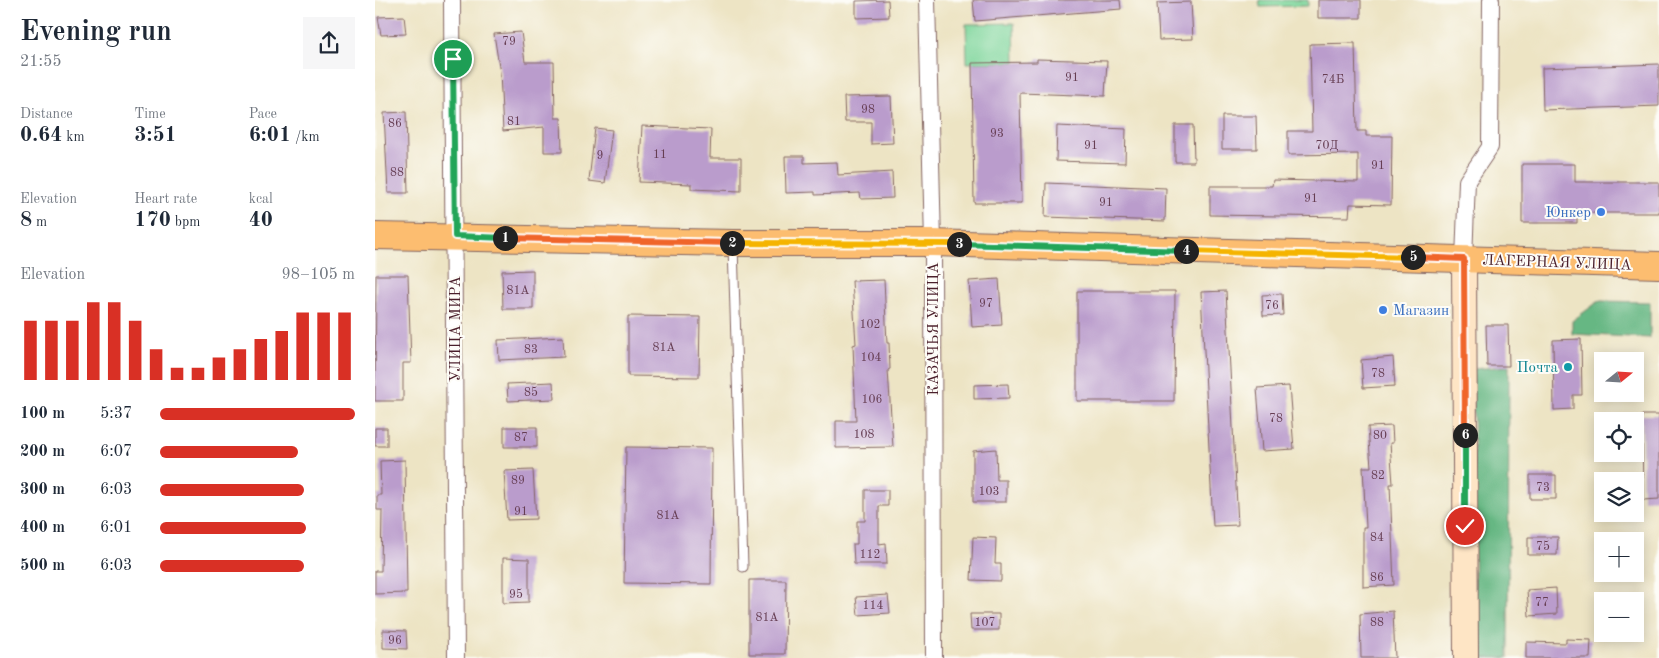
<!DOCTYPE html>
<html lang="en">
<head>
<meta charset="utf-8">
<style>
  body { margin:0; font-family:"Old Standard TT",serif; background:#f6f6f7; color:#1f2937; height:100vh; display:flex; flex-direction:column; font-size:19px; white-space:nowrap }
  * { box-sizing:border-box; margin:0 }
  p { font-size:16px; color:#747a83 }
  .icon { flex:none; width:28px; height:28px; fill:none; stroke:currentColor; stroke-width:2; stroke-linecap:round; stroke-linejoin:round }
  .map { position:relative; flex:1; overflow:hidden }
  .side { display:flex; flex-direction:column; background:#fff; width:375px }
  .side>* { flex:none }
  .needle { width:32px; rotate:72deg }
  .buttons { position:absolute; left:1219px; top:352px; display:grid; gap:10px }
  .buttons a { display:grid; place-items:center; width:50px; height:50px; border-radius:0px; background:#fff; box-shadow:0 2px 12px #0003; font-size:25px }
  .pin { position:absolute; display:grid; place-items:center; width:42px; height:42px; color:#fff; margin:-21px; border:2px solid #fff; border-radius:50%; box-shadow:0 1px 5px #0007 }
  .km { position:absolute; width:25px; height:25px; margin:-12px; border-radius:50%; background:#222; color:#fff; font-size:14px; line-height:25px; text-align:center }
  .round { display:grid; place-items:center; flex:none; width:52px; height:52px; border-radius:0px; background:#f6f6f7 }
  .head { display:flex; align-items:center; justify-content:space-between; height:85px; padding:0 20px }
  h1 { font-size:28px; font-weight:800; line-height:38px }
  .stats { display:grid; grid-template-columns:repeat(3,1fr); gap:8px; height:85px; padding:5px 20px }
  .stats div { display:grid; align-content:center }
  .stats b { font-size:21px; font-weight:800 }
  .stats small { font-size:14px; font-weight:400 }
  .stats p { font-size:14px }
  .chart { height:140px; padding:10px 20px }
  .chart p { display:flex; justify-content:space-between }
  .chart svg { width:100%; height:90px; margin-top:5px; stroke:#d93025; stroke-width:6 }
  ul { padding:0 20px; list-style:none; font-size:16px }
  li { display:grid; grid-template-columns:80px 60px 1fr; align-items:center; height:38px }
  li i { height:12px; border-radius:6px; background:#d93025 }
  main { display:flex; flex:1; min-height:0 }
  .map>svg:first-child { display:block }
  .green { fill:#7ed69b; stroke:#647a63 }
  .forest { fill:#66b783; stroke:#586b57 }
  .building { fill:#ba9ccc }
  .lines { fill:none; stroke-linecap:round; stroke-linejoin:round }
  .lane-casing { stroke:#836461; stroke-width:11 }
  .street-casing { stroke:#836461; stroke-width:18 }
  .secondary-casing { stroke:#836461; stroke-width:26 }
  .primary-casing { stroke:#836461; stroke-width:28 }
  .lane { stroke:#fff; stroke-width:9 }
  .street { stroke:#fff; stroke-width:16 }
  .secondary { stroke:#fee5c5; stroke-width:24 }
  .primary { stroke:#fcbd6f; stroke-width:26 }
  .split-1-casing { stroke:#fff; stroke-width:10 }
  .split-2-casing { stroke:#fff; stroke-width:10 }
  .split-3-casing { stroke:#fff; stroke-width:10 }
  .split-4-casing { stroke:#fff; stroke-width:10 }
  .split-5-casing { stroke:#fff; stroke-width:10 }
  .split-6-casing { stroke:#fff; stroke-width:10 }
  .split-7-casing { stroke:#fff; stroke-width:10 }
  .split-1 { stroke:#22a559; stroke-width:6 }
  .split-2 { stroke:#f0652b; stroke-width:6 }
  .split-3 { stroke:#f5b400; stroke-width:6 }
  .split-4 { stroke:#22a559; stroke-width:6 }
  .split-5 { stroke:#f5b400; stroke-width:6 }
  .split-6 { stroke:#f0652b; stroke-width:6 }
  .split-7 { stroke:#22a559; stroke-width:6 }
  .shop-dot { fill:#3f7fe0; stroke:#fdfcf7; stroke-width:2 }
  .culture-dot { fill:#0f9aa8; stroke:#fdfcf7; stroke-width:2 }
  .labels { text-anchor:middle; stroke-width:4; stroke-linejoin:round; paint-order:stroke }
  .number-label { font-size:12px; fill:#663e53 }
  .shop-label { font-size:15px; fill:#366cbe; stroke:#fdfcf7; text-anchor:end }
  .street-label { font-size:15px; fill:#4a1f2b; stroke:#fdfcf7 }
  .culture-label { font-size:15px; fill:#0d838f; stroke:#fdfcf7; text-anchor:end }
</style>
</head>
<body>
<main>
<section class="side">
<div class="head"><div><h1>Evening run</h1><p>21:55</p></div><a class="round"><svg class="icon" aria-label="share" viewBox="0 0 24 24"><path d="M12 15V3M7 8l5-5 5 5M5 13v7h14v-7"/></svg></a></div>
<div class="stats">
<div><p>Distance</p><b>0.64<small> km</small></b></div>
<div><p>Time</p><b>3:51</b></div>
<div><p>Pace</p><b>6:01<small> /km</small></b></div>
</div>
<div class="stats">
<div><p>Elevation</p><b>8<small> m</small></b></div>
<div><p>Heart rate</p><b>170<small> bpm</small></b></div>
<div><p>kcal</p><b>40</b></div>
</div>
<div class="chart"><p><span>Elevation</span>98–105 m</p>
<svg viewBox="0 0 160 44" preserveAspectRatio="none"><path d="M5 44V15M15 44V15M25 44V15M35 44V6M45 44V6M55 44V15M65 44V29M75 44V38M85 44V38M95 44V33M105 44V29M115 44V24M125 44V20M135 44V11M145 44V11M155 44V11"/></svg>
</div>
<ul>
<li><b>100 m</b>5:37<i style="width:100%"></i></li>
<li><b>200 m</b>6:07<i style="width:71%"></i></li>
<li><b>300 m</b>6:03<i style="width:74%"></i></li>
<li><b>400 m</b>6:01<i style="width:75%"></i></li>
<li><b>500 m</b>6:03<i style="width:74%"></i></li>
</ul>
</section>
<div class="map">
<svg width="1284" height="658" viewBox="0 0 1284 658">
  <rect width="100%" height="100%" fill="#fdfcf7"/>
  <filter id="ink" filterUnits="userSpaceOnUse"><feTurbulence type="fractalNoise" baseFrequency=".02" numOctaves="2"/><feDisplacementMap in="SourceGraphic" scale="10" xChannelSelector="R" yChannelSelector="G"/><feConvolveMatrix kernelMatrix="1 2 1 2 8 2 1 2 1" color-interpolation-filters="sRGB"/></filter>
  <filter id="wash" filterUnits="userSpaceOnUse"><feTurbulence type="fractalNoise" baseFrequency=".0096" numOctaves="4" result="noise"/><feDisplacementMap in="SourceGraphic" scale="20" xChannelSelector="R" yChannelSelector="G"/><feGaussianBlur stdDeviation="1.12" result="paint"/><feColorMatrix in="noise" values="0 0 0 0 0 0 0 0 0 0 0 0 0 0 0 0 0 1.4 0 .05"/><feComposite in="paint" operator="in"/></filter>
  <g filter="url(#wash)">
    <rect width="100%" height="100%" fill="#ede4c4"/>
    <!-- green -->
    <path class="green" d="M884 0H933V6L885 7Z
      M639 23 640 62 592 63 591 24Z"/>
    <!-- forest -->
    <path class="forest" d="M1224 301 1275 302V338L1197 334V321Z
      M1134 366 1133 658H1100L1098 369Z"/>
    <g id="blocks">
      <!-- building -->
      <path class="building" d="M513 0 514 17 481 18V1Z
        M598 0H745L746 9 600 21Z
        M943 0H986V18H943Z
        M816 2 818 39 784 40 782 3Z
        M29 16 31 34 6 35 3 17Z
        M146 32 150 62H179L180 118H186L187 152H169V127L128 131 125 73 119 34Z
        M980 43 982 131H991V136H1017L1016 205 975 204 974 217 835 215V186H897L898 180 983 182V154L913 155V131H937L935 44Z
        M662 59 732 61 730 96 645 93 647 203H599L597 63 662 62Z
        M1284 64V106L1168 110 1167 68Z
        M516 96 518 143 496 144V122H470L469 97Z
        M31 112 33 193H13L9 113Z
        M847 116H881L882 149H847Z
        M800 125H818L819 162H800Z
        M267 126 336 129 335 158H366V191L316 189V184L264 182Z
        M682 126 751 129 750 163 681 161Z
        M220 128 237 130 230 183 214 181Z
        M410 156H429V163L462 162 463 175 517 172 518 198 486 199 485 193 440 195V192L411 193Z
        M1147 164H1200V182H1284V213H1202V223H1147Z
        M671 183 791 188 790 221 670 217Z
        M158 270V309H128L127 271Z
        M1 275H33L36 363H28V401H0Z
        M624 279 627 325 597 327 594 281Z
        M509 280 512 343H514L515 369 513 370 518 447 461 448V421H481L478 345 481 344 477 281Z
        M702 291H800L799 401H702Z
        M851 291 863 525 838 526 826 292Z
        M907 294 908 315 888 316 887 295Z
        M253 316 325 317 324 377 253 376Z
        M1111 325H1133L1134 366H1112Z
        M188 337 189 357 124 360 123 340Z
        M1206 339 1207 395H1198V409L1179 410 1178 340Z
        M1018 357 1020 386 988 388 986 360Z
        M178 382 179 399 133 401 132 384Z
        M633 384 634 398 599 399V385Z
        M914 386 919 449 887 451 882 388Z
        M1267 415H1284V499L1268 500Z
        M1017 426 1018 443H1015L1018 484H1015L1019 585 988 587V527H991L988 467H996L993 427Z
        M129 427H162V447H129Z
        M0 428H12V446H0Z
        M251 447 337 448 336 584 249 583Z
        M621 449 622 480H631V502H598V451Z
        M30 460 32 593 0 594V571H6L7 510H2V495H6L5 461Z
        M158 470 161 519 132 520 129 471Z
        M1155 475H1181V499H1155Z
        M490 490H513V506H504V544L511 543 512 564H479L478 544H482V521H490Z
        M598 537 621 538 620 564H626V581L596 580Z
        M1153 537H1183L1182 555H1153Z
        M128 558 154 559V602L128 603Z
        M374 580H411L410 654H374Z
        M1181 588 1182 614 1154 616 1152 590Z
        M513 595 515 613 483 615 481 597Z
        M1018 611 1020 658H986L985 614Z
        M595 614H624V630H596Z
        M8 630 31 631 32 649 8 648Z
        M1191 639 1216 640 1215 658H1151V642L1191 643Z"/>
    </g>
  </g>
  <g filter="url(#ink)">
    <use href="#blocks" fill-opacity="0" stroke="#836461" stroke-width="1"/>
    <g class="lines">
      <!-- lane casing -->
      <g class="lane-casing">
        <path id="lane" d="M358 246 368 567"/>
      </g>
      <!-- street casing -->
      <g class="street-casing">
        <path id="street" d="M77 0 81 658
          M552 0 558 243 559 658
          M1089 259 1092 181 1115 147 1116 0"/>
      </g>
      <!-- secondary casing -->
      <g class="secondary-casing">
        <path id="secondary" d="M1089 259 1091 658"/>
      </g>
      <!-- primary casing -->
      <g class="primary-casing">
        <path id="primary" d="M0 236 358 243H558L1284 265"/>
      </g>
      <!-- lane -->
      <use href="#lane" class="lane"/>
      <!-- street -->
      <use href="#street" class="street"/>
      <!-- secondary -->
      <use href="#secondary" class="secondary"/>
      <!-- primary -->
      <use href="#primary" class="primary"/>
    </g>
  </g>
  <g class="lines" filter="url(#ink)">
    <!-- split-1 casing -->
    <g class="split-1-casing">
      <path id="split-1" d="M78 59 80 236 130 238"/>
    </g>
    <!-- split-2 casing -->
    <g class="split-2-casing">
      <path id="split-2" d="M130 238 357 243"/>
    </g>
    <!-- split-3 casing -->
    <g class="split-3-casing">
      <path id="split-3" d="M357 243 584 244"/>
    </g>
    <!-- split-4 casing -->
    <g class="split-4-casing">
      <path id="split-4" d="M584 244 811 251"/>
    </g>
    <!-- split-5 casing -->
    <g class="split-5-casing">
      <path id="split-5" d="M811 251 1038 257"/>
    </g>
    <!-- split-6 casing -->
    <g class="split-6-casing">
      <path id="split-6" d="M1038 257 1089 259 1090 435"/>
    </g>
    <!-- split-7 casing -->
    <g class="split-7-casing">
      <path id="split-7" d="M1090 435V526"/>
    </g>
    <!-- split-1 -->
    <use href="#split-1" class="split-1"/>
    <!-- split-2 -->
    <use href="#split-2" class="split-2"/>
    <!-- split-3 -->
    <use href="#split-3" class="split-3"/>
    <!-- split-4 -->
    <use href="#split-4" class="split-4"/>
    <!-- split-5 -->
    <use href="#split-5" class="split-5"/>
    <!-- split-6 -->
    <use href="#split-6" class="split-6"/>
    <!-- split-7 -->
    <use href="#split-7" class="split-7"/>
  </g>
  <!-- markers -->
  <g class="shop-dot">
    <circle cx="1226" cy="212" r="5"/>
    <circle cx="1008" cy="310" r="5"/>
  </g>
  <circle class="culture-dot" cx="1193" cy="367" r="5"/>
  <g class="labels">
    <!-- number labels -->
    <g class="number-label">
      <text x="134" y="45">79</text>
      <text x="697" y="81">91</text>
      <text x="958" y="83">74Б</text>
      <text x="493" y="113">98</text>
      <text x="139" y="125">81</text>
      <text x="20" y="127">86</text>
      <text x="622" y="137">93</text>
      <text x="716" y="149">91</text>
      <text x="952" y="149">70Д</text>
      <text x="285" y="158">11</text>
      <text x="225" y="159">9</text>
      <text x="1003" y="169">91</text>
      <text x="22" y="176">88</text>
      <text x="936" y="202">91</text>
      <text x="731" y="206">91</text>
      <text x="143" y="294">81А</text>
      <text x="611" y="307">97</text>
      <text x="897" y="309">76</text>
      <text x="495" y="328">102</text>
      <text x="289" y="351">81А</text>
      <text x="156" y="353">83</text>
      <text x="496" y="361">104</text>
      <text x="1003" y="377">78</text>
      <text x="156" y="396">85</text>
      <text x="497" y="403">106</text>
      <text x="901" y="422">78</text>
      <text x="489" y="438">108</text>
      <text x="1005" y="439">80</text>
      <text x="146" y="441">87</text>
      <text x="1003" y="479">82</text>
      <text x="143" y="484">89</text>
      <text x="1168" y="491">73</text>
      <text x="614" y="495">103</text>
      <text x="146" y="515">91</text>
      <text x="293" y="519">81А</text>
      <text x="1002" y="541">84</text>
      <text x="1168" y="550">75</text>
      <text x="495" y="558">112</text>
      <text x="1002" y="581">86</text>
      <text x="141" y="598">95</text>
      <text x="1167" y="606">77</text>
      <text x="498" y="609">114</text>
      <text x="392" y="621">81А</text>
      <text x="610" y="626">107</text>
      <text x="1002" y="626">88</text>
      <text x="20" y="644">96</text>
    </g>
    <!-- shop labels -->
    <g class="shop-label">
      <text x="1216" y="217">Юнкер</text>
      <text x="1018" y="315" text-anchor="start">Магазин</text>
    </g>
    <!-- street labels -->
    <g class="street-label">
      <text transform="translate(1182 262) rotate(2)" y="5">ЛАГЕРНАЯ УЛИЦА</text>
      <text transform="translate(80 329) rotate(-90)" y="5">УЛИЦА МИРА</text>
      <text transform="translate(558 329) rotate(-90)" y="5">КАЗАЧЬЯ УЛИЦА</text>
    </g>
    <!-- culture labels -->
    <g class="culture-label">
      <text x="1183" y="372">Почта</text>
    </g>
  </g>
</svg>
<div class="buttons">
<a><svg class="needle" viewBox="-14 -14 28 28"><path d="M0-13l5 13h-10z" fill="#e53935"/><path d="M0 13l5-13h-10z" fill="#747a83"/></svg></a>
<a><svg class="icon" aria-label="locate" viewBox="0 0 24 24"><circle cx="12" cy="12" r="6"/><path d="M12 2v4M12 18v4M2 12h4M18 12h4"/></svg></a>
<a><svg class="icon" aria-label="layers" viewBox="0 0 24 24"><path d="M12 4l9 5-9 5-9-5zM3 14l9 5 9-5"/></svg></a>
<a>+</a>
<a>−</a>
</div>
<div class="pin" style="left:78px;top:59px;background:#1e9e55"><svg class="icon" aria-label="arrive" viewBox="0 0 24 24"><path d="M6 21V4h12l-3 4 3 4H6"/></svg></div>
<div class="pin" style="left:1090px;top:526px;background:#d93025"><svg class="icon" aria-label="check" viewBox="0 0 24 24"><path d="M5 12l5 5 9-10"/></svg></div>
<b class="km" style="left:130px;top:238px">1</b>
<b class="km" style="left:357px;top:243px">2</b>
<b class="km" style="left:584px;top:244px">3</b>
<b class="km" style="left:811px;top:251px">4</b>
<b class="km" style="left:1038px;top:257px">5</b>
<b class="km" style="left:1090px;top:435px">6</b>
</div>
</main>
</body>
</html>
